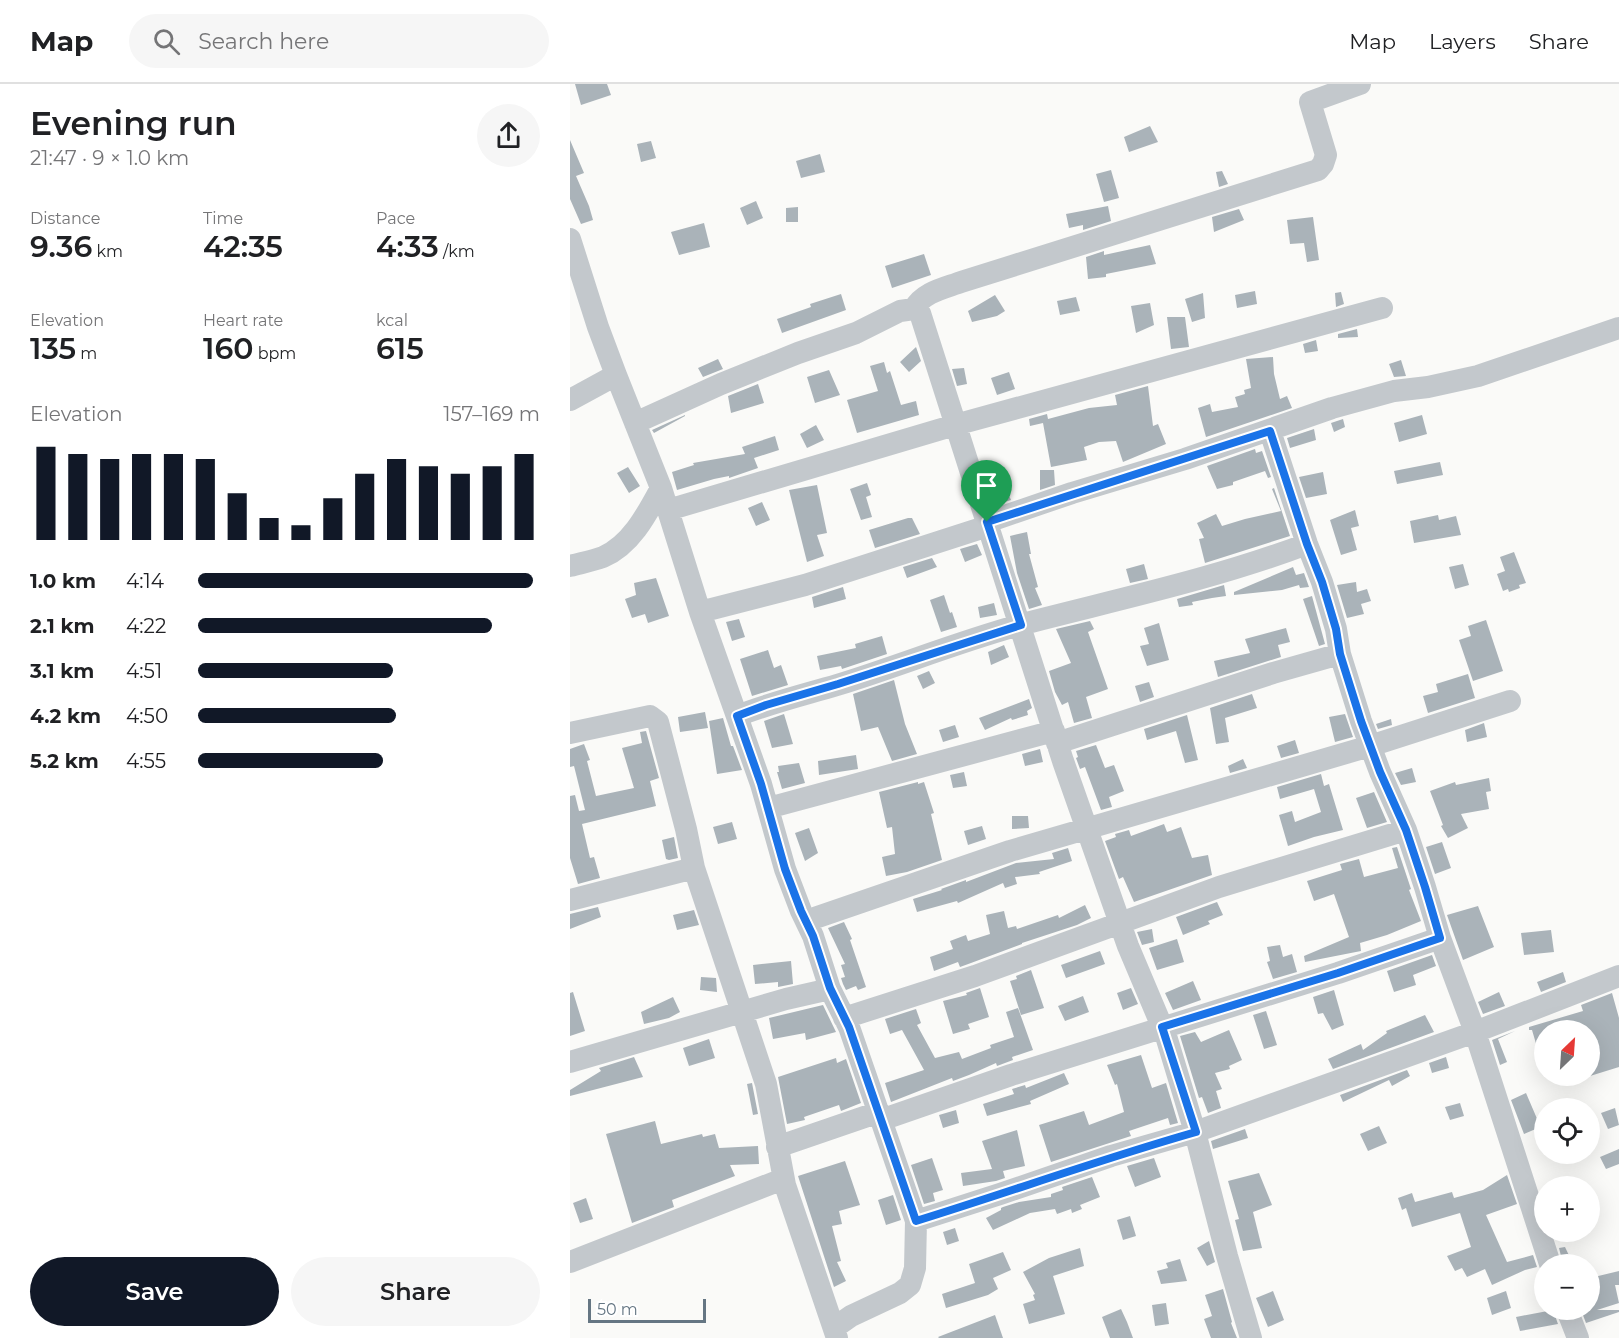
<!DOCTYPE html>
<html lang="en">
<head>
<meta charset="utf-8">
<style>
  body { margin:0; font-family:Montserrat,sans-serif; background:#f6f6f6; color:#202124; height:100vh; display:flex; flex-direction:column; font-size:22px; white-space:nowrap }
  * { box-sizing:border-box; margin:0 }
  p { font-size:20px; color:#757577 }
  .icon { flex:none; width:33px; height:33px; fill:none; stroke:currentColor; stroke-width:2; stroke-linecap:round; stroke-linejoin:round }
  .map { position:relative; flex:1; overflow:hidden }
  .drawer { display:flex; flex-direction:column; background:#fff; width:570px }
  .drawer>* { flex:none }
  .needle { width:39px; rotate:25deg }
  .tools { position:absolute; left:964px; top:936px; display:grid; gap:12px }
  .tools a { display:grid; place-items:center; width:66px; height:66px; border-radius:50%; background:#fff; box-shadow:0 6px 24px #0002; font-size:30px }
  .scale { position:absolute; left:18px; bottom:15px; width:118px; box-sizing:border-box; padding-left:6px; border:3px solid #657683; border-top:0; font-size:16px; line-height:21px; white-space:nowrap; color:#657683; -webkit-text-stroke:4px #fff; paint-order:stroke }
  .pin { position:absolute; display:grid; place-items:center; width:51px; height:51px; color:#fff; margin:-62px -26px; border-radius:50% 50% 50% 0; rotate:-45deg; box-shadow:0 0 6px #0007 }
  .pin .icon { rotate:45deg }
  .round { display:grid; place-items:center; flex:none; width:63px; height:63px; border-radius:32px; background:#f6f6f6 }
  .head { display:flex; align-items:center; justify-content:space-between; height:102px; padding:0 30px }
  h1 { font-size:33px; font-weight:600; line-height:45px }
  .metrics { display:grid; grid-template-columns:repeat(3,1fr); gap:9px; height:102px; padding:6px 30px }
  .metrics div { display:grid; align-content:center }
  .metrics b { font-size:30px; font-weight:600 }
  .metrics small { font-size:16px; font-weight:400 }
  .metrics p { font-size:16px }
  .chart { height:168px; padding:12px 30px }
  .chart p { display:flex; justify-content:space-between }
  .chart svg { width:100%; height:108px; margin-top:6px; stroke:#111827; stroke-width:6 }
  .action { display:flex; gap:12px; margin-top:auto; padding:12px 30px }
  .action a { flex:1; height:69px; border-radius:36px; background:#111827; color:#fff; font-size:24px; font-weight:600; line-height:69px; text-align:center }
  .action a+a { background:#f6f6f6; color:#202124 }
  ul { padding:0 30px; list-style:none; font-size:20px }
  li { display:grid; grid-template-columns:96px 72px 1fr; align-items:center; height:45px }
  li i { height:15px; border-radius:8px; background:#111827 }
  header { display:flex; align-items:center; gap:36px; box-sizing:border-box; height:84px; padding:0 30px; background:#fff; border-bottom:2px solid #e0e0e0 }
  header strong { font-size:28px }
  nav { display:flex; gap:33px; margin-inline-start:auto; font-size:21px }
  .search { width:420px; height:54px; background:#f6f6f6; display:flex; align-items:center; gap:15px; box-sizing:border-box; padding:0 21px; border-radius:33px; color:#757577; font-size:22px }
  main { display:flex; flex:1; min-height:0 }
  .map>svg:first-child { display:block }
  .building { fill:#aab3b9 }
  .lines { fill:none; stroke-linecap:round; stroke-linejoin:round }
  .minor { stroke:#c3c8cc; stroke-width:22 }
  .route-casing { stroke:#fff; stroke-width:12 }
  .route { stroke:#1a73e8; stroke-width:8 }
</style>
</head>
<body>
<header>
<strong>Map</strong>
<div class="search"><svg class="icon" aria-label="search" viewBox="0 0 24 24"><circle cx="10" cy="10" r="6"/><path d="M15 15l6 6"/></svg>Search here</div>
<nav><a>Map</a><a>Layers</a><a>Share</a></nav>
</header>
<main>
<section class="drawer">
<div class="head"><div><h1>Evening run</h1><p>21:47 · 9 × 1.0 km</p></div><a class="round"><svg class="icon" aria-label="share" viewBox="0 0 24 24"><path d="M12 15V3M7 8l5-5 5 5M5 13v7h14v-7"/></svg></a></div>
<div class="metrics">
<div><p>Distance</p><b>9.36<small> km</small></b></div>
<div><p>Time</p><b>42:35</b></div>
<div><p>Pace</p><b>4:33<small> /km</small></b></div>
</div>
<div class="metrics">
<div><p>Elevation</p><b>135<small> m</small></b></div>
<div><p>Heart rate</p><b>160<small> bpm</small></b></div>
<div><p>kcal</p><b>615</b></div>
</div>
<div class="chart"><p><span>Elevation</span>157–169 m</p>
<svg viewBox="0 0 160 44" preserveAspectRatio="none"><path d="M5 44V6M15 44V9M25 44V11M35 44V9M45 44V9M55 44V11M65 44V25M75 44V35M85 44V38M95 44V27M105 44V17M115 44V11M125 44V14M135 44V17M145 44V14M155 44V9"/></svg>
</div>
<ul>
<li><b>1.0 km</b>4:14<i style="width:98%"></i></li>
<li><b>2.1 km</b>4:22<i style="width:86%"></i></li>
<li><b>3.1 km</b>4:51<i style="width:57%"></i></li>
<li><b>4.2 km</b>4:50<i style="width:58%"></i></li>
<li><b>5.2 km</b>4:55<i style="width:54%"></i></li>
</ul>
<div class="action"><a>Save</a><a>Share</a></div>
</section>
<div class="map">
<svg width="1049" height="1254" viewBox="0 0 1049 1254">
  <rect width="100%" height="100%" fill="#fafaf8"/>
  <!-- building -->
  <path class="building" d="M5 0H37L41 11 11 21Z
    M580 42 588 58 559 68 554 53Z
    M0 56 14 89 6 92 19 122 23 136 11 140 0 115Z
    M81 57 86 74 71 78 67 60Z
    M250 70 255 88 231 94 226 77Z
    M541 86 549 114 534 118 526 90Z
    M652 87 658 100 649 103 646 88Z
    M186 117 193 134 177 141 170 124Z
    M538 122 541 137 513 146V141L499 144 496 130Z
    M228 123V138H216V124Z
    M669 125 674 136 644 148 642 133Z
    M743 133 749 176 737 178 734 159 720 160 717 136Z
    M134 139 140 163 109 171 101 148Z
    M580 161 586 180 536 190V193L518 195 516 173 534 167V171Z
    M354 170 361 191 322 204 315 182Z
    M685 207 687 220 667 224 665 211Z
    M771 208 774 220 766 223 765 209Z
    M633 209 635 234 622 238 615 215Z
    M271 210 276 226 212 249 207 235 241 223 240 220Z
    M425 211 435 227 427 232 402 238 398 227Z
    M506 213 510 227 490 231 487 217Z
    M580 219 584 241 566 249 561 222Z
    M597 233H615L619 263 601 265Z
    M787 245 788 253 768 254V250Z
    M746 256 748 267 735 269 733 260Z
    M346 263 351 277 339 288 330 278Z
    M703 273 704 290 710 315 717 312 722 324 636 353 628 324 640 320 642 328 668 323 665 313 675 310 674 306 681 304 676 275Z
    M148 275 153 285 133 293 128 284Z
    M831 276 836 292 824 293 819 280Z
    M314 278 317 289 320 287 331 321 346 317 349 331 287 349 277 316 308 307 300 282Z
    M394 284 397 300 387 302 382 285Z
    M259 286 270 311 245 319 237 293Z
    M439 288 445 305 427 311 421 294Z
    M188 300 194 319 161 329 158 312Z
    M578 302 583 342 588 340 596 360 553 378 546 357 529 358 514 363 517 376 481 383 473 339 460 342 459 335 477 330 478 335 519 324 547 321 545 311Z
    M115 331V332L84 349 82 346Z
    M852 331 857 350 829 358 824 339Z
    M773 335 775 343 764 348 761 339Z
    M246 341 254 356 237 364 230 350Z
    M744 345 746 356 720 364 717 354Z
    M205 352 209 366 184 374 188 384 159 394V392L144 395 107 406 102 388 124 381 123 379 175 370 172 363Z
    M685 365 686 369 692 367 701 393 698 394 695 387 663 398V401L647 405 637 382Z
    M870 378 873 391 827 400 824 387Z
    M58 383 70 402 59 409 47 389Z
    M470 386H484L485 401 470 406Z
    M753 388 757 410 736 414 729 393Z
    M297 399 301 411 296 413 302 433 291 436 280 405Z
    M247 401 257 449 247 451 254 472 237 478 219 406Z
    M704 404 720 452 635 479 629 455 634 454 627 439 646 430 652 442 675 435 711 427 702 405Z
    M437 407 441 416 425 421 423 412Z
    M192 418 200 436 186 442 178 424Z
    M785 426 789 442 781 444 787 466 771 471 760 436Z
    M868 431 869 436 886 432 891 451 844 459 840 437Z
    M338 434H342L350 450 305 464 299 446Z
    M457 448 461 470H459L468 503 465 504 472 521 459 525 447 489 440 452Z
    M407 460 412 471 395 478 390 465Z
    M944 468 956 499 949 501 950 504 939 508 938 505 933 507 927 490 935 487 930 473Z
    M362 474 367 483 337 494 333 483Z
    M574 480 578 495 560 499 556 485Z
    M893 480 899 501 885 505 879 483Z
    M723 483 726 491 734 489 739 503 730 504 729 501 712 506 664 511V508Z
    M86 494 99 532 78 539 75 530 62 534 55 515 66 511 64 499Z
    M786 498 787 508 797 505 801 517 791 520 794 530 777 534 767 501Z
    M654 501 656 512 642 514 622 518 623 521 609 523 607 515Z
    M273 503 276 515 244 524 242 513Z
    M374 511 380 529 382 528 387 543 371 548 360 516Z
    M742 512 755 560 749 562 733 515Z
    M424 519 427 531 410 534 408 523Z
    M169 535 175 553 162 557 156 538Z
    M916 536 933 587 903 597 889 556 901 552 898 542Z
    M520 537 524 545 518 548 538 605 516 613 522 634 504 639 498 618 492 621 485 608 479 587 501 579 486 545Z
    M589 539 599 576 577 582 570 562 579 560 574 544Z
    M716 544 720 558 708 561 711 573 648 593 644 577 680 569 675 555Z
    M312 552 317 570 272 585 271 582 250 586 247 572 286 564 285 560Z
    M434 561 439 573 421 581 418 568Z
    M198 566 204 584 211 581 218 601 182 612 170 575Z
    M359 587 365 599 353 605 347 592Z
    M898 590 905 614 858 629 853 612 868 608 866 600Z
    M324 596 335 640 347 670 322 677 308 643 291 647 283 610Z
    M579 598 584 613 570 618 565 602Z
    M682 610 687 624 655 634 659 658 646 660 640 624Z
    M459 615 462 624 457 627 458 631 442 636 441 634 415 646 409 634Z
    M135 628 138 644 110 648 108 633Z
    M214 630 223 660 202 664 194 637Z
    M775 630 783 653 765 658 759 633Z
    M617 631 628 676 615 679 606 647 577 656 574 645Z
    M153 634 161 662H163L172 686 147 690 139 637Z
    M821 635 822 641 808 645 806 640Z
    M914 639 917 653 897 658 895 646Z
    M385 641 389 653 373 658 369 646Z
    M76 647 89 694 80 697 86 722 12 740 20 774 24 773 30 794 8 800 0 774V712L5 711 9 727 15 726 4 682 0 683V665L14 660 20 676 17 677 26 712 64 704 52 664 72 659 70 648Z
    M725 656 729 669 711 674 707 662Z
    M526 661 535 684 544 681 554 707 539 713 542 723 531 726 515 683 510 685 506 674 508 673 506 667Z
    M470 665 473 678 455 682 452 670Z
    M286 671 288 685 249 691 248 677Z
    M673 675 677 684 660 689 658 682Z
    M229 679 235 699 212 705 207 688H209L208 682Z
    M842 684 846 698 831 701 825 689Z
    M394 688 397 702 383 704 380 691Z
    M751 690 754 702 759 700 773 746 744 753 718 762 709 731 722 727 725 738 751 728 744 705 710 715 707 703Z
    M919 694 921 707 916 708 919 725 891 730 898 744 878 754 871 742 873 741 860 707 885 698 886 701Z
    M348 698V700L354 698 364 729 361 730 372 776 337 788 316 792 312 773 325 770 322 743 317 744 309 708Z
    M804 708 817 738 797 744 786 714Z
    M442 732H458L459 744 442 745Z
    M162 738 167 755 148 760 143 743Z
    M594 740 597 748 611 743 622 774 638 771 642 791 564 818 553 793 549 795 535 757 546 753 545 750 559 746 561 752Z
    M412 742 416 755 398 761 394 747Z
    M239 744 248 769 235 777 225 749Z
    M104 753 108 774 99 776 96 775 92 756Z
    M872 758 881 784 865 790 856 763Z
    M827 763 841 805 839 806 851 837 817 851 790 859 791 867 735 878 734 872 779 853 764 810 744 817 737 797 772 786 770 780 789 775 794 793 828 784 822 764Z
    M498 764 502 777 469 788 470 790 445 793 447 800 435 804 433 799 388 819 387 817 347 828 343 815 372 806 371 805 396 796V798L446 779 484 775 482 769Z
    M647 818 653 831 638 837 640 840 613 851 606 833Z
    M515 821 521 834 507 841 452 859V860L401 879 390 883 388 878 364 887 360 873 383 865 380 857 396 851 398 857 420 850 416 831 434 827 438 844 446 842 447 845 488 831 489 834Z
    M908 822 924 863 893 876 877 831Z
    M28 823 31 833 0 845V830Z
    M124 826 129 841 107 846 103 831Z
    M274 838 282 855 280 856 296 903 288 906 286 902 276 906 273 900 271 894 275 893 271 881 275 880 258 844Z
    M582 845 584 858 572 861 567 848Z
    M981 846 984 868 954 871 951 849Z
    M607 855 614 878 587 886 579 864Z
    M710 861 713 873 722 870 727 888 703 895 697 878 700 877 697 863Z
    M530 867 535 880 496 894 491 881Z
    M862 871 866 882 843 891 846 901 824 908 817 887Z
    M221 877 223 900 208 903V898L185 900 183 881Z
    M461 886 474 924 451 931 440 897 447 895 446 892Z
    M993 888 996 898 971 908 967 898Z
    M131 893 146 894 147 908 130 906Z
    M623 897 631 916 603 926 595 909Z
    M410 904 419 933 398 940 400 945 383 950 373 917 397 911 396 909Z
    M561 904 568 920 553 926 547 909Z
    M764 906 774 941 762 946 753 929 748 930 743 913Z
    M3 908 15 947 0 952V909Z
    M929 908 935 922 913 930 908 918Z
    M1042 909 1049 934V983L1020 992V946H975V980H972L962 946H959V943L1013 927 1011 921Z
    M513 912 519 928 495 937 488 922Z
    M103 913 110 928 99 934 74 940 71 928Z
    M253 921 266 948 236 956 235 949 203 955 199 934Z
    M448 924 463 966 442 973 443 976 427 982 426 979 399 991 383 997 382 994 321 1018 315 999 354 986 332 946 320 950 315 935 346 925 351 939 347 941 365 974 389 968 392 975 421 964 420 961 444 953 436 928Z
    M696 927 707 961 694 965 683 931Z
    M855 931 864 948 763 985 758 975 791 960 793 966 817 949 816 947Z
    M659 946 672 976 659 982 660 985 645 989 652 1005 646 1007 651 1024 638 1029 632 1013 629 1014 610 952 625 948 631 958Z
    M945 947 928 955 937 978 930 981 922 956Z
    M139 955 145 974 119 982 113 964Z
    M571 971 582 1004 596 999 608 1039 600 1041 598 1034 559 1047 561 1052 481 1078 469 1041 514 1027 519 1041 554 1028 547 1000 545 1001 537 981Z
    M64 973 73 993 0 1012V1006L31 987 29 984Z
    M876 973 879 984 862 989 859 979Z
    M266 974 267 979 276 975 291 1019 271 1027 269 1021 234 1033 235 1036 217 1040 208 993Z
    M837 986 840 992 822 1002 819 996 773 1018 770 1011Z
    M494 989 499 1000 460 1017 461 1020 417 1032 413 1020 444 1010 442 1005 455 1001 456 1004Z
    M182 999 188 1030 183 1031 177 1000Z
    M956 1009 968 1037 966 1038 968 1044 954 1050 941 1016Z
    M890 1019 894 1032 880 1036 875 1023Z
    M1045 1024 1049 1041 1038 1045 1031 1029Z
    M386 1026 389 1039 373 1044 369 1031Z
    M85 1037 91 1060 132 1050 133 1053 145 1050 149 1064 188 1062 189 1080 160 1081 165 1092 102 1116 104 1123 62 1139 36 1050Z
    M809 1042 817 1059 798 1067 790 1050Z
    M675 1045 678 1054 643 1065 641 1057Z
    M447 1046 455 1082 433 1087 435 1094 426 1097 393 1102 391 1089 422 1085 412 1057Z
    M1049 1065V1080L1036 1085 1030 1073Z
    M362 1074 373 1106 363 1109 365 1117 354 1120 341 1081Z
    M584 1074 591 1093 565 1103 557 1082Z
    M275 1077 290 1121 269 1127 272 1140 262 1142 271 1177 267 1178 276 1197 264 1203 228 1092Z
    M689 1089 702 1121 683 1128 692 1164 673 1167 665 1136 669 1135 658 1097Z
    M937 1091 947 1120 916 1131 937 1178 963 1171 967 1183 955 1186 922 1201 915 1185 897 1193 892 1184 885 1187 877 1172 901 1163 890 1129 842 1143 836 1124 832 1126 828 1114 842 1109 845 1118 882 1108 884 1114 913 1106Z
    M522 1093 530 1113 510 1121 512 1125 502 1129 501 1125 487 1130 485 1125 460 1129 423 1146 416 1134 431 1126V1124L433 1123 449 1118 481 1113V1110L493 1106 492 1103Z
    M323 1111 331 1136 316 1141 308 1116Z
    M16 1114 23 1135 10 1139 3 1119Z
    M560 1132 566 1152 553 1156 547 1136Z
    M385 1144 389 1157 377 1161 373 1148Z
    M639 1157 645 1178 637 1182 627 1164Z
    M995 1163 1003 1180H993L989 1164Z
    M510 1164 514 1182 483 1192 495 1230 459 1240 453 1220 465 1216 463 1211 465 1210 453 1188 479 1174Z
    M433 1168 441 1186 423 1194 428 1205 418 1211 376 1224 372 1210 405 1199 399 1180Z
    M610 1175 617 1197 591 1200 587 1187 598 1184 596 1179Z
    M1049 1187V1201H1045L1049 1219 1027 1226H1049V1228L1016 1239 1011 1226H1020V1194Z
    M653 1205 662 1238 661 1239 667 1254H641L634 1235 642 1232 635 1211Z
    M703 1207 714 1236 698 1243 686 1214Z
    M936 1207 941 1224 922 1231 917 1214Z
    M596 1219 599 1240 585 1242 582 1221Z
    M551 1225 557 1238 563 1254H540L532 1233Z
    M983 1226 988 1240 950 1247 946 1233Z
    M425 1231 433 1254H369L368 1253Z"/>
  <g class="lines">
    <!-- minor -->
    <path class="minor" d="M0 155 28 243 46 291
      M344 225C353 208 375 204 391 198L748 86 753 80 756 71 740 18 790 0
      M0 316 46 291 91 404 130 528 191 700 215 785 231 827 243 852 260 905 279 943 346 1137 345 1184 340 1201 330 1209 281 1232 264 1244
      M65 339 151 300 228 269 286 249 330 227 344 225 350 229 493 677 558 862 596 952 625 1048 657 1172 681 1254
      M700 347 737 460 752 498 766 545 770 570 791 637 810 688 836 746 855 803 870 854 905 948 980 1180
      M98 426 385 341 812 224
      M417 438 502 409 615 375 762 324 824 307 858 303 908 292 1049 244
      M0 482C11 479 22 477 33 473 61 461 77 430 91 404
      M130 528 235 501 418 442
      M167 632C200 619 233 611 267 601 329 582 390 557 453 540 549 515 644 495 737 460
      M0 649 80 632 88 638 116 745 124 784 196 1000 215 1101 267 1254
      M487 659 703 589 770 570
      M198 724 484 647
      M0 816 124 784
      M236 837 440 767 800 662 940 617
      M274 934 405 892 649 803 836 746
      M0 978 216 915 260 905
      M311 1036 441 991 768 889 870 854
      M207 1063 309 1028
      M346 1137 430 1110 541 1072 625 1048 905 948 1049 892
      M0 1178 213 1095
      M997 1226 1008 1254"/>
  </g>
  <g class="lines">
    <!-- route casing -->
    <g class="route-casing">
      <path id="route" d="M700 347 737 460 752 498 766 545 770 570 791 637 810 688 836 746 855 803 870 854 768 889 592 943 626 1048C531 1075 440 1108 346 1137L279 943 260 904 243 852 231 827 215 785 191 700 167 632 196 621 268 600 451 541 417 438Z"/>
    </g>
    <!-- route -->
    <use href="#route" class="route"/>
  </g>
</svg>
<div class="tools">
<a><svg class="needle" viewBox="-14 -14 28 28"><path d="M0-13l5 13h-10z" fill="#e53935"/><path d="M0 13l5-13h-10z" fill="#757577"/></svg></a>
<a><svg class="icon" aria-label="locate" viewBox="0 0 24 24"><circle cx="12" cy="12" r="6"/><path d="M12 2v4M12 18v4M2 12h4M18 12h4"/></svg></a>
<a>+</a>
<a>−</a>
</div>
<div class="scale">50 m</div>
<div class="pin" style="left:417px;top:438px;background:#1e9e55"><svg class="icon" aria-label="arrive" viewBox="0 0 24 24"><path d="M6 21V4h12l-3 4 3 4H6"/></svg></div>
</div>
</main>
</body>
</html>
